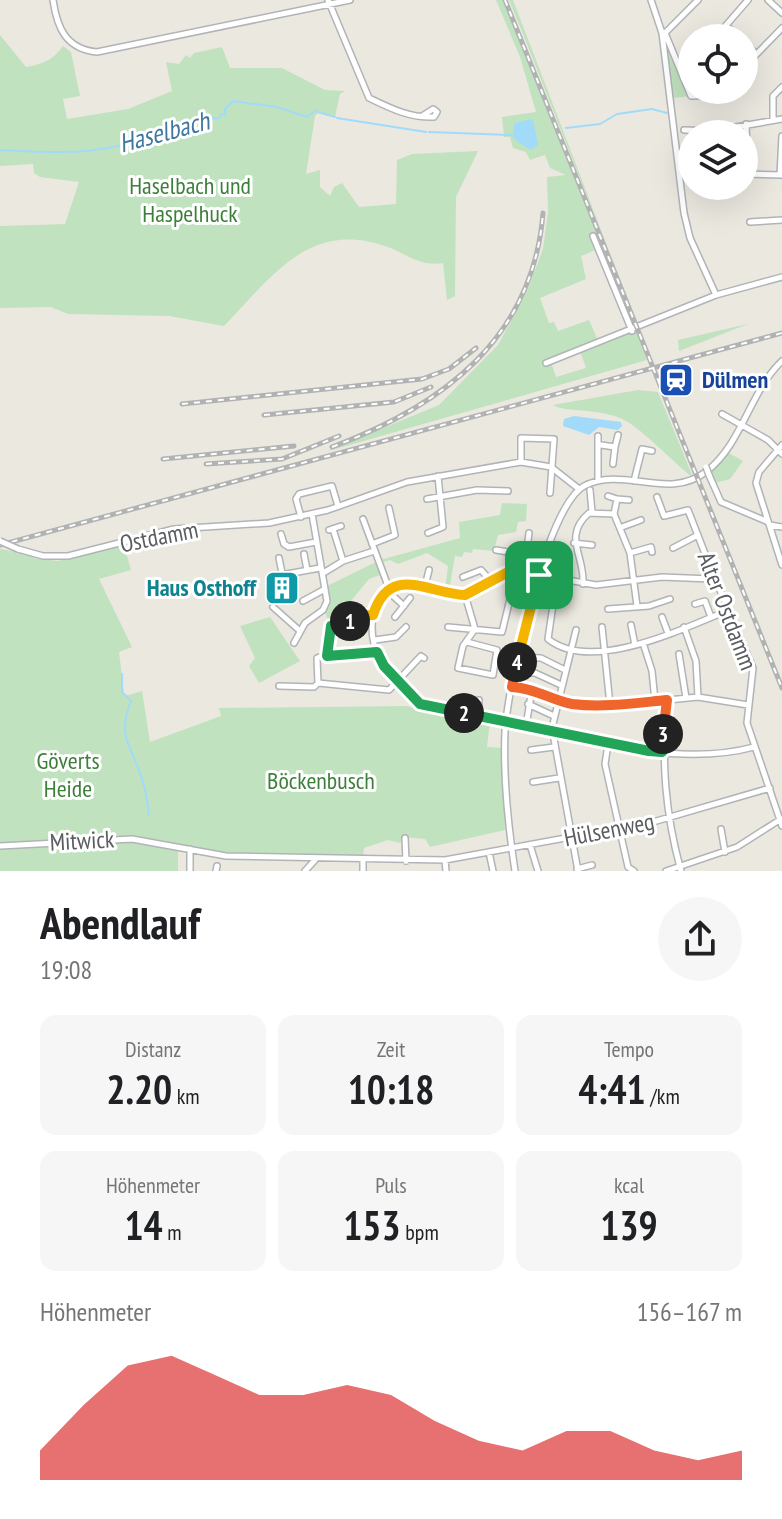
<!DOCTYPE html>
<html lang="de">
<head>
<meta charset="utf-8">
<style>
  body { margin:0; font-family:"PT Sans Narrow",sans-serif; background:#f6f6f6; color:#202124; height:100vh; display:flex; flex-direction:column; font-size:30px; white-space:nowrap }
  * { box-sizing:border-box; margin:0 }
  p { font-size:26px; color:#757577 }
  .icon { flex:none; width:44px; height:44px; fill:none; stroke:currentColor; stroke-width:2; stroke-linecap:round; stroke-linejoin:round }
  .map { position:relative; height:871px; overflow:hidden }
  .details { display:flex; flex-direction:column; background:#fff; flex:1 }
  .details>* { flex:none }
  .controls { position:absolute; left:678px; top:24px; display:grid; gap:16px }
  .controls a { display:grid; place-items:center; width:80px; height:80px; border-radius:50%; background:#fff; box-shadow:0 8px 32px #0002; font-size:40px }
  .pin { position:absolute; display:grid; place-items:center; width:68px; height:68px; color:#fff; margin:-34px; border-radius:16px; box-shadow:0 4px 12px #0006 }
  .km { position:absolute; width:40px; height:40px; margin:-20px; border-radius:50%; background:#222; color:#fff; font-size:22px; line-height:40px; text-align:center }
  .round { display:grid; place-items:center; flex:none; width:84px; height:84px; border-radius:42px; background:#f6f6f6 }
  .headline { display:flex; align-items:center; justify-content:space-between; height:136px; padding:0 40px }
  h1 { font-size:44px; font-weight:700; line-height:60px }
  .figures { display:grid; grid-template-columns:repeat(3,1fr); gap:12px; height:136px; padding:8px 40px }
  .figures div { display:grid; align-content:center; border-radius:16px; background:#f6f6f6; text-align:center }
  .figures b { font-size:40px; font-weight:700 }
  .figures small { font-size:22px; font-weight:400 }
  .figures p { font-size:22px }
  .chart { height:224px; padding:16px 40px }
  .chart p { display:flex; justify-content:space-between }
  .chart svg { width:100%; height:144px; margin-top:8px; fill:#dd3435; opacity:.7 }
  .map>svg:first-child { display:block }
  .green { fill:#c1e2be; fill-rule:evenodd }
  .water { fill:#a2dbf9 }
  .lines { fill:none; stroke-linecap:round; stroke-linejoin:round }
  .stream { stroke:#a2dbf9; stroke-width:2 }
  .minor-casing { stroke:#b1b4b7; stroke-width:8 }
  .minor { stroke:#fff; stroke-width:5 }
  .rail-casing { stroke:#b1b2b2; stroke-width:5 }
  .rail { stroke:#fff; stroke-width:2; stroke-dasharray:6; stroke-linecap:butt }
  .minor-bridge-casing { stroke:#b1b4b7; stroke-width:8; stroke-linecap:butt }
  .minor-bridge { stroke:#fff; stroke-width:5 }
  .split-1-casing { stroke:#fff; stroke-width:16 }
  .split-2-casing { stroke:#fff; stroke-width:16 }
  .split-3-casing { stroke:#fff; stroke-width:16 }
  .split-4-casing { stroke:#fff; stroke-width:16 }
  .split-5-casing { stroke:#fff; stroke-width:16 }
  .split-1 { stroke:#f5b400; stroke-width:10 }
  .split-2 { stroke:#22a559; stroke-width:10 }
  .split-3 { stroke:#22a559; stroke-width:10 }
  .split-4 { stroke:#f0652b; stroke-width:10 }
  .split-5 { stroke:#f5b400; stroke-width:10 }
  .labels { text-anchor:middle; stroke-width:6; stroke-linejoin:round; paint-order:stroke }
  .park-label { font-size:24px; fill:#3c7f39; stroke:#fff }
  .transit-label { font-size:24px; font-weight:bold; fill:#164399; stroke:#fff; text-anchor:start }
  .street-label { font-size:24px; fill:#595d60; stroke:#fff }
  .culture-label { font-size:24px; font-weight:bold; fill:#0d838f; stroke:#fff; text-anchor:end }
  .water-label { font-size:26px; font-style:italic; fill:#3f77a1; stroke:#fff }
</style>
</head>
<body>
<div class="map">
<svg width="782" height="871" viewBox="0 0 782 871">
  <rect width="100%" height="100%" fill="#ebe8e0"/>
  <!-- green -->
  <path class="green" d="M496 0H503L613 271 609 273 598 249 581 256 586 279 540 298 549 323 554 322 558 331 589 320 599 343 631 331 623 309 627 307 647 360 325 452 439 405 498 345 527 291 543 249 548 212 547 177 566 175 550 168 545 155 530 160 526 152 513 148 510 137H504L502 117 536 112 520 57ZM580 351 586 368 556 377 551 362Z
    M509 0H513L629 303 523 34Z
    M0 35 26 67C44 64 54 59 63 46L71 52 80 96 63 99 67 119 128 109 172 91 166 62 179 64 186 55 190 58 194 53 222 47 230 68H282L325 90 345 91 340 94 335 117 318 113 315 116 306 174 320 170V187L330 196 334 187 342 183 359 207 396 204 397 160 412 154 478 151 456 197 455 296 447 300 443 263C419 267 406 253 385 246 308 220 271 278 224 326L169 316 68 314 51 307 0 308V226L65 224 79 182 40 177 34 173 33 164 0 166Z
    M673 51 690 96 673 98 667 52Z
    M748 324 679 351 678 340Z
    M638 390 658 392 693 477C688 476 643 430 626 421 601 407 565 413 553 405Z
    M729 453 743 461 730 479 715 483 711 473Z
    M502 503 527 504 526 521 518 522 516 532 498 535 494 551 473 549 472 553 464 552 462 557 455 556 449 591 445 590 448 566 427 553 398 564 390 560 379 563 383 574 369 579 351 601H343L331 616 330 625 325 612 327 586 380 560 460 538 459 522 500 515Z
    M124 545 131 570 99 579 132 647 119 652 124 693 125 696 142 691 150 742 221 716 219 708 406 706 490 721 487 747 502 748 505 830 430 847 425 839 403 837 400 843 388 840 364 848 363 858 227 854 132 836 0 846V549L18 552 16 554 22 551 36 554 33 558 58 561Z
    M270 617 300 661 259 683 249 666 255 658 240 626Z
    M132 840 178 848V871H0V848Z"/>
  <!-- water -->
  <path class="water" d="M533 119 538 145 530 150 513 138 514 123Z
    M574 416 621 422 622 426 618 430 599 427 589 435 563 426 564 419Z"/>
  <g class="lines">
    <!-- stream -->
    <path class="stream" d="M318 112 335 117
      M337 118 426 132
      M566 128 600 124 617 114 652 109 667 113
      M429 132 512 135
      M0 150C40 152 79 155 118 146 153 139 184 117 219 118L222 114 225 115V109L233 101 277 107 307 117 316 110
      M122 674V692L131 701C117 737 130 743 141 776 146 788 147 802 149 815"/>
    <!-- minor casing -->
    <g class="minor-casing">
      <path id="minor" d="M53 0C57 28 66 49 97 52L350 0
        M328 0 369 98C390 108 409 118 434 117L437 112 433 109 422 116
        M651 0 662 33 684 213 690 238 716 295
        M698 0 665 33 691 96 714 95 721 90
        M768 0 782 13
        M726 25 739 38
        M715 38 748 0
        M744 42 756 54
        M744 67 782 28
        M680 68 692 59
        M773 120V96L782 87
        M746 124 747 149
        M684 130 713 131 782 119
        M689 173 692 172
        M744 174 782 175
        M780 175 782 136
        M750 222 782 220
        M593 236 632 331
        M546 363 716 295 782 277
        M722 414 768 440 782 454
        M601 445 615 447 618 435
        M782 445 759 472 756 483 782 565
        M521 462V438L554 439 550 493
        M613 464 615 447
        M709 475 721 502 766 521
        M598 480V436
        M634 481 642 449 652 451
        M590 490 592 512
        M608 496 617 499
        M657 497 664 516 688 510 711 569V579L719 588 753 668 747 723 782 826
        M427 499 477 490 508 491
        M614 514 617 499 629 500
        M301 517 296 499 299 494 332 486 338 506
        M363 519 391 594 404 606
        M770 525 782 527
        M622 527 641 520
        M333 529 343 561 374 551
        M329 530 341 526
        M428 533 443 527 438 476
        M281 534 284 544 289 547 316 542
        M574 543 592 545
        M372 544 395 535 389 508
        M673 548 698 535
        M18 549 43 556H68L174 529 269 523 328 510 407 482 521 462 551 467 579 489
        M496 550 514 553 512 570
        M514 553 518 548 527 549 529 533
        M630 553 651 547 652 552
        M304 554 307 570
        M279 558 283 578
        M325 572 343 561
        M281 575 320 568
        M463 577 481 570 491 581
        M711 579 662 577 596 585 512 570 465 595C443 594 422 579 399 586 367 595 366 640 383 664 389 673 398 678 405 685 414 696 418 705 432 709 529 722 659 773 754 747
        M583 584C585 556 562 536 589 513L614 514 630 553 637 606
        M425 586 429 570
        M465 595 475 629 463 646 458 668 493 675 497 650 467 642
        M303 601 325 589
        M695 604 705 601 711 617
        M553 605 548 639C592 674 684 628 729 610
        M273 607 300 631
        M608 609 649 606 670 599
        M395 617 410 598
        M662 617 668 633
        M631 625 635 645
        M448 627 502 632 510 599
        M602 627 610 705
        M684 627 696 661 698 697
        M576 630 552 728 578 871
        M375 640 396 637 406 627
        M294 643 305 623 323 610 327 601 312 514
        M643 643 652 671 655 701
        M679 654 686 698
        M327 656 377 652
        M518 657 541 658 565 670
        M515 673H535L561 685
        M318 683 317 658 328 654 331 626H351L350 616 372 615
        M279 686 314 687 318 683 389 690 421 656 424 658
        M512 687 536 690 558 701 598 707 698 697 748 705
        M667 700C661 760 665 813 681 871
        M528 704 554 716
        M478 716 479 700
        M526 726 532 689
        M608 744 605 764 628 867 634 871
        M531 750 554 747
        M533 782 559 778
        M721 829 725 852
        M405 838 406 861
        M530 845 538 871
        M0 846 132 839 226 856 445 860 653 822 770 788
        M489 852 493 871
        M363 860V871
        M445 860 446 871
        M577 869 592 865
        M190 871V849
        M216 871 217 866
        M305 871 315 860
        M515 871C508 825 503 777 505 731 508 685 546 507 584 486 624 465 668 502 707 471 742 444 750 391 782 361
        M666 871 737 847 781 819"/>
    </g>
    <!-- minor -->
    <use href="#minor" class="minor"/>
    <!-- rail casing -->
    <g class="rail-casing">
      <path id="rail" d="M505 0 782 688
        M182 404 422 379 449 369 476 348
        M264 415 394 402 431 387
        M332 447C442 406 533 339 543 213
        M163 459 294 446
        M206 464 282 459 339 436
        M0 545 782 333"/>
    </g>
    <!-- rail -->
    <use href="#rail" class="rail"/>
    <!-- minor-bridge casing -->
    <g class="minor-bridge-casing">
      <path id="minor-bridge" d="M706 467 709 475
        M0 541 18 549"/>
    </g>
    <!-- minor-bridge -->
    <use href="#minor-bridge" class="minor-bridge"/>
  </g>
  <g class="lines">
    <!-- split-1 casing -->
    <g class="split-1-casing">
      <path id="split-1" d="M350 621V616L373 615C390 562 429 594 465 595L512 570 539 575"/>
    </g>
    <!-- split-2 casing -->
    <g class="split-2-casing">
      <path id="split-2" d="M350 621 351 626H331L327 656 377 652 384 666 420 704 464 713"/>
    </g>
    <!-- split-3 casing -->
    <g class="split-3-casing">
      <path id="split-3" d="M464 713 649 751 662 752 663 734"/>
    </g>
    <!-- split-4 casing -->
    <g class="split-4-casing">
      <path id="split-4" d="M517 662 512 687C535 688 551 700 572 704 603 708 636 703 667 700L663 734"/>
    </g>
    <!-- split-5 casing -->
    <g class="split-5-casing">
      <path id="split-5" d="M517 662 539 575"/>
    </g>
    <!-- split-1 -->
    <use href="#split-1" class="split-1"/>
    <!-- split-2 -->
    <use href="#split-2" class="split-2"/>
    <!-- split-3 -->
    <use href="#split-3" class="split-3"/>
    <!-- split-4 -->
    <use href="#split-4" class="split-4"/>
    <!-- split-5 -->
    <use href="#split-5" class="split-5"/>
  </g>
  <!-- icons -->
  <defs>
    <g id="station-square" transform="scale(1.8)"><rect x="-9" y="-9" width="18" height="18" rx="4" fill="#1a4fb4" stroke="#fff"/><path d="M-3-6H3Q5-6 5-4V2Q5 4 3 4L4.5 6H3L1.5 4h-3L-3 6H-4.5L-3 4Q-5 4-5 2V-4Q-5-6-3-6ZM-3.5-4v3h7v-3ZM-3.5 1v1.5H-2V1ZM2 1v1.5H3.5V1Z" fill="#fff"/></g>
    <g id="building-square" transform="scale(1.8)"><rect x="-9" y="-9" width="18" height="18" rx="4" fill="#0f9aa8" stroke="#fff"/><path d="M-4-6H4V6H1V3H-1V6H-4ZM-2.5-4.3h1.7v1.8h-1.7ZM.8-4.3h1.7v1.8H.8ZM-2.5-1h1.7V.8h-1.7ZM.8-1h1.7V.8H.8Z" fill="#fff"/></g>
  </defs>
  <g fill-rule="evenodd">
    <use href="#station-square" x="676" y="380"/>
    <use href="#building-square" x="282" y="588"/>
  </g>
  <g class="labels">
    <!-- park labels -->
    <g class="park-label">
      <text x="190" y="194">Haselbach und<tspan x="190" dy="28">Haspelhuck</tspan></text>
      <text x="68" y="769">Göverts<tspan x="68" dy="28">Heide</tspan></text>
      <text x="321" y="789">Böckenbusch</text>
    </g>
    <!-- transit labels -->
    <g class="transit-label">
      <text x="702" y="388">Dülmen</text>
    </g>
    <!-- street labels -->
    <g class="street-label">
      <text transform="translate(159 537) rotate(-11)" y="8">Ostdamm</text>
      <text transform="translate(727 611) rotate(69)" y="8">Alter Ostdamm</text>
      <text transform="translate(609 830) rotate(-11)" y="8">Hülsenweg</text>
      <text transform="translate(82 841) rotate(-3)" y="8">Mitwick</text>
    </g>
    <!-- culture labels -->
    <g class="culture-label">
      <text x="256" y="596">Haus Osthoff</text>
    </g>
    <!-- water labels -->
    <g class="water-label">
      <text transform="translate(164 132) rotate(-15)" y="9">Haselbach</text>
    </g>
  </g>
</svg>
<div class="controls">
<a><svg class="icon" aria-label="locate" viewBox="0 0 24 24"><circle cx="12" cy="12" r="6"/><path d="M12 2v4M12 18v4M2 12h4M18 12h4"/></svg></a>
<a><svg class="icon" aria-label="layers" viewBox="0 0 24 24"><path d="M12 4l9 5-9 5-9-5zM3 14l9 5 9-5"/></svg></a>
</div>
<div class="pin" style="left:539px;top:575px;background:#1e9e55"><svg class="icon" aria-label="arrive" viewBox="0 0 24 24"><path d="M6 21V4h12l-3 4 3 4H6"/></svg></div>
<b class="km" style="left:350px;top:621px">1</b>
<b class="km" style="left:464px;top:713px">2</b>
<b class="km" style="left:663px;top:734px">3</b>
<b class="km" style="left:517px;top:662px">4</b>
</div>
<section class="details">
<div class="headline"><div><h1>Abendlauf</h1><p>19:08</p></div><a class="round"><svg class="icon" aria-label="share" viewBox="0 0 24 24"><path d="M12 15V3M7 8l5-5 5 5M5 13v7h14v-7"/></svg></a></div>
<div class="figures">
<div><p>Distanz</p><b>2.20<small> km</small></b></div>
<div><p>Zeit</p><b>10:18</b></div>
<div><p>Tempo</p><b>4:41<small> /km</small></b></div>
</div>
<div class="figures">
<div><p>Höhenmeter</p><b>14<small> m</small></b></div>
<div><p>Puls</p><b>153<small> bpm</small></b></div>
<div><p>kcal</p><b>139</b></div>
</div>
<div class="chart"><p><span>Höhenmeter</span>156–167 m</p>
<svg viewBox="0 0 160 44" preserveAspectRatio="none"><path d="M0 44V35L10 21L20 9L30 6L40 12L50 18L60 18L70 15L80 18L90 26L100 32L110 35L120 29L130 29L140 35L150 38L160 35V44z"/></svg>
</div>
</section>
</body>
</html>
